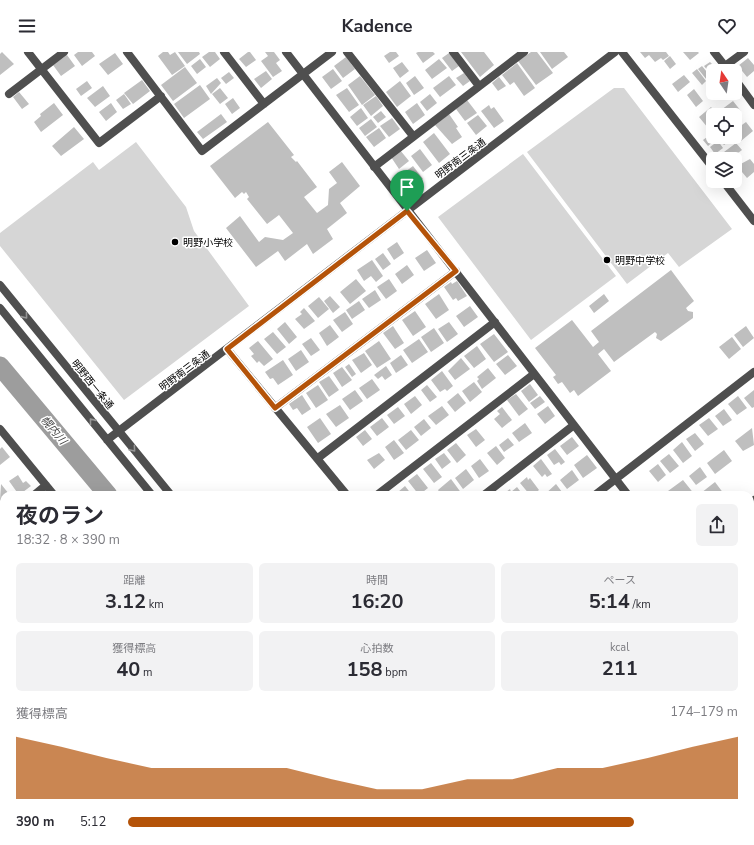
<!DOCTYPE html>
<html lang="ja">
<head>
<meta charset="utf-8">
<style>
  body { margin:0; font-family:"Nunito Sans","Noto Sans JP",sans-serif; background:#f2f2f3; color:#2b2b33; height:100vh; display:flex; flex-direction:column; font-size:15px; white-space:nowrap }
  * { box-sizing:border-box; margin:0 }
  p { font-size:13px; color:#7c7c81 }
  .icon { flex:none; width:22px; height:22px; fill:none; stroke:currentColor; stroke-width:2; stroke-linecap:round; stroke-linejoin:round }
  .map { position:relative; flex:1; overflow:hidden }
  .drawer { position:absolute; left:0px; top:439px; width:754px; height:354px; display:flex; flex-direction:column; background:#fff; border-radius:12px 12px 0 0; box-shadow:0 4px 16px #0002 }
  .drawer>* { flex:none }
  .needle { width:26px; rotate:347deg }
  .controls { position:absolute; left:706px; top:12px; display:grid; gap:8px }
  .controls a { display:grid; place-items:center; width:36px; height:36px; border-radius:6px; background:#fff; box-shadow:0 4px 16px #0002; font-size:20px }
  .pin { position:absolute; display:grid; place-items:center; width:34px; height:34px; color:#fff; margin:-41px -17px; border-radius:50% 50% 50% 0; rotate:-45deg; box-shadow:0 0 4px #0007 }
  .pin .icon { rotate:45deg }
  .round { display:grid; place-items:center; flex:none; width:42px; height:42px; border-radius:6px; background:#f2f2f3 }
  .headline { display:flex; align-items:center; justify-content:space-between; height:68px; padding:0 16px }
  h1 { font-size:22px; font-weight:700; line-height:30px }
  .stats { display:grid; grid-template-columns:repeat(3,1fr); gap:6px; height:68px; padding:4px 16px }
  .stats div { display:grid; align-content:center; border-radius:6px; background:#f2f2f3; text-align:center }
  .stats b { font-size:20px; font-weight:700 }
  .stats small { font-size:11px; font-weight:400 }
  .stats p { font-size:11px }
  .chart { height:112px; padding:8px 16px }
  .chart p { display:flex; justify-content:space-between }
  .chart svg { width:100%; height:72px; margin-top:4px; fill:#b45309; opacity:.7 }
  ul { padding:0 16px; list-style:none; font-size:13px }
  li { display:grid; grid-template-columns:64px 48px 1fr; align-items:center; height:30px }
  li i { height:10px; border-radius:5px; background:#b45309 }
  header { display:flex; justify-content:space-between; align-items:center; height:52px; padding:0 16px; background:#fff; font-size:18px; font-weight:700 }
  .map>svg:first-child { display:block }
  .green { fill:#d6d6d6 }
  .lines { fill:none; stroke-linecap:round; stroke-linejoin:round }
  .river { stroke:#9d9d9d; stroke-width:19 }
  .building { fill:#bfbfbf }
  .minor { stroke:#4f4f4f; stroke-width:8 }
  .tertiary { stroke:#4f4f4f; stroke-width:8 }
  .oneway { stroke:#959595 }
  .route-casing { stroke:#fff; stroke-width:8 }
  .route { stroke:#b45309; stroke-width:5 }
  .poi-dot { fill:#000; stroke:#fff; stroke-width:1.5 }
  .labels { text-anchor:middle; stroke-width:3; stroke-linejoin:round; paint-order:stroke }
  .street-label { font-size:10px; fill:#000; stroke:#fff }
  .poi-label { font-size:10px; fill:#000; stroke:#fff; text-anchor:start }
  .water-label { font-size:11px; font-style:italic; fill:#3e3e3e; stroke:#fff }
</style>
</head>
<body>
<header><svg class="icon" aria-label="menu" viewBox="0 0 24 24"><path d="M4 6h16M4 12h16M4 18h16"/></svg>Kadence<svg class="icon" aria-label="heart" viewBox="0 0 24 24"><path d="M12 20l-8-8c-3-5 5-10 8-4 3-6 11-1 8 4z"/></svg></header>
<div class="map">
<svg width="754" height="793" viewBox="0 0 754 793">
  <rect width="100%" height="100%" fill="#fff"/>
  <!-- green -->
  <path class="green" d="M614 36H624L732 177 679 215 668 201 627 232 527 100Z
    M136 90 186 155 194 179 249 254 124 348 0 194V181L93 110 99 118Z
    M523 102 616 224 531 288 438 165Z"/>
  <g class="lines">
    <!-- river -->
    <path class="river" d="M0 314 108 443
      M392 789 396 793"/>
  </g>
  <!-- building -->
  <path class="building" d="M2 0 14 12 0 23V2Z
    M78 0H92L95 4 82 14 74 3Z
    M163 0H168L170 3 175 0 185 14 172 23 158 4Z
    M178 0H199L200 2 187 12Z
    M209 0H215L220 7 210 15 202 5Z
    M248 0H250L256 8 246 15 239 7Z
    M265 0H274L280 8 276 11 282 19 273 25 261 9 268 4Z
    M390 0H396L399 4 389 11 384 4Z
    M418 0H433L435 2 423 11 416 1Z
    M461 0H484L494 13 480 25Z
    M531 0H537L553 21 536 33 518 9Z
    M540 0H564L568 5 552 17Z
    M640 0H666L669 4 663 8 661 6 655 10 649 3 645 6Z
    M683 0H698L699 1 690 8Z
    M115 1 123 12 108 23 99 12Z
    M449 1 459 14 452 19 442 6Z
    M67 3 75 14 61 24 53 13Z
    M670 4 676 12 670 17 664 9Z
    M346 5 355 17 343 26 334 14Z
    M748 6 754 13V19L747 25 738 14Z
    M200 7 206 15 197 22 191 14Z
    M439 7 447 16 432 27 425 18Z
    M402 10 409 19 400 26 393 16Z
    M710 10 712 12 709 15 713 20V25L704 14Z
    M517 11 535 36 524 44 514 30 510 33 502 23Z
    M702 14 711 25 707 28 698 17Z
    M185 15 197 31 173 49 161 33Z
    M333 17 342 29 331 37 322 25Z
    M697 17 706 29 702 33 692 21Z
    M266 19 272 27 261 36 254 27Z
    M229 20 234 26 226 32 221 26Z
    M464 21 470 29 463 34 456 26Z
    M684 23 690 30 678 40 672 32Z
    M360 24 375 43 362 53 348 33Z
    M415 24 424 36 414 43 406 31Z
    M449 24 456 33 440 45 433 36Z
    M499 25 506 34 498 39 492 31Z
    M217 26 221 31 211 42 206 34Z
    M142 28 150 39 133 52 124 41Z
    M87 29 92 36 81 44 76 37Z
    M400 29 411 44 397 55 386 40Z
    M200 33 210 47 184 66 174 52Z
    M713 33V41H725L717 48 710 39 712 37 710 35Z
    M103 34 110 44 95 55 87 46Z
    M220 36 228 46 220 52 212 42Z
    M347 36 359 53 349 60 336 43Z
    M694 37 703 49 696 55 687 43Z
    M19 40 29 52 22 57 13 45Z
    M124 42 131 52 123 57 116 48Z
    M430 42 437 51 427 59 420 50Z
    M376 44 383 54 371 64 363 53Z
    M233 46 240 56 232 62 225 52Z
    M467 48 477 61 465 69 456 57Z
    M733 49 741 59 735 63H724L721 58Z
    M54 51 63 63 41 80 34 70 41 64 40 62Z
    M111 51 117 60 106 69 99 60Z
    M417 51 425 63 413 72 405 60Z
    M489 53 491 57 494 55 504 69 494 76 481 59Z
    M711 55 717 63H713V72L708 76 699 65Z
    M361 56 368 66 357 74 350 65Z
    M381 59 386 65 378 71 373 65Z
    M221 62 227 70 203 87 197 80Z
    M449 62 458 75 456 76 462 85 452 92 435 73Z
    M478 63 487 74 476 83 467 71Z
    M392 66 400 77 389 85 380 74Z
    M371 67 377 75 365 84 359 76Z
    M268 70 294 103 291 105 296 110 297 109 317 135 304 145 317 161 328 153 329 137 337 131 329 120 342 110 360 134 340 151 347 161 327 177 333 187 313 202 307 192 285 209 278 199 256 215 226 176 240 164 259 190 265 185 283 188 293 181 279 163 267 172 247 147 249 145 246 140 244 142 242 140 235 146 210 114Z
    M746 70 753 79 741 89 735 82V78Z
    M74 75 84 87 61 104 52 94Z
    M379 76 386 86 374 95 366 85Z
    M434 81 450 102 439 111 423 90Z
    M711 82 715 88 708 94 703 88Z
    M717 85H732L733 86 724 93Z
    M718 89 723 96 715 102 710 95Z
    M736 91 742 98 738 101 740 105 737 107 735 104 729 107 724 100Z
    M420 97 432 113 423 120 411 104Z
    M400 98 409 109 399 117 391 105Z
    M750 107 754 112V120L747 126 737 114Z
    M413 114 423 127 411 136 401 123Z
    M397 190 404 201 394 208 387 197Z
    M427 198 436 211 424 219 415 206Z
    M383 201 391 212 383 218 375 207Z
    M372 208 383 224 376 230 371 224 364 229 357 218Z
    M407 213 414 223 402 232 395 222Z
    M671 218 694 249 686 256 688 259 693 260V266L661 289 656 286 657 282 655 280 614 310 604 297 598 302 611 319 578 344 574 338 570 341 562 330 558 332 553 325 556 323 535 296 572 268 593 295 599 290 591 279Z
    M356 227 366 239 350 252 340 240Z
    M389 227 397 239 386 247 377 235Z
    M457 229 467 244 458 249 456 246 453 248 444 235 451 230 452 232Z
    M375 238 381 248 369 256 362 247Z
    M439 242 449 258 436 267 425 252Z
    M604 242 609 249 594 261 589 254Z
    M330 244 340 255 333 261 324 249Z
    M319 245 329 257 318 266 308 254Z
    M359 249 365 258 352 267 346 258Z
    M470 254 478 265 464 275 456 264Z
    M304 256 315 269 304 277 295 267 302 262 300 260Z
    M415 259 426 275 413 284 402 268Z
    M345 260 353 272 342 280 333 268Z
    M285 270 297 285 289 292 277 277Z
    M449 270 458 282 447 290 438 277Z
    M330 273 339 285 327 294 319 281Z
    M393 274 404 291 395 297 383 281Z
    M746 274 754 286 743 295 734 283Z
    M434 276 444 291 431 300 421 285Z
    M273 280 286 295 277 302 264 287Z
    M494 282 508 300 494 310 480 292Z
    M732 285 741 297 729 307 719 295Z
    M311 286 320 298 311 304 302 292Z
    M419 287 428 300 412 311 403 298Z
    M258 289 273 307 264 314 259 309 257 311 251 304 254 302 249 296Z
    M379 289 391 307 377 316 365 299Z
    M477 294 486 307 474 316 464 304Z
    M301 298 309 310 296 319 288 307Z
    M364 301 372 313 361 321 352 308Z
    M401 303 408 313 396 321 390 311Z
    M508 303 517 314 505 323 496 312Z
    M461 306 470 317 455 328 448 319Z
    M283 308 293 323 278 333 273 326 270 327 265 320Z
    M349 312 356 322 352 325 345 315Z
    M386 314 392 323 385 328 382 324 378 327 374 323Z
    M342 315 352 328 342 335 333 321Z
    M488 316 496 326 482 337 477 329 479 327 477 325Z
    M442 319 453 334 447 339 445 337 440 340 431 328Z
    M329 324 339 338 329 345 319 330Z
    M372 327 380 338 367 347 359 336Z
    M474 330 482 340 470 350 462 339Z
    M530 332 538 343 529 350 521 339Z
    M318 333 328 348 316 356 306 341Z
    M427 333 437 345 430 350 421 338Z
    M355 338 363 349 350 358 342 347Z
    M754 338V355L752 356 744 346Z
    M458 341 466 351 455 360 447 350Z
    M516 342 528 357 519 364 507 348Z
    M302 343 311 357 302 363 297 356 293 358 289 352Z
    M415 344 422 353 411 362 404 352Z
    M540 344 545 350 535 357 530 351Z
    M738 344 747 356 737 363 728 352Z
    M340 353 349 366 336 375 326 362Z
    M442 354 449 363 436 373 428 364Z
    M548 354 555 364 545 372 537 362Z
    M398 355 405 364 394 372 387 363Z
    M502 355 512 368 502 376 494 367 500 362 497 359Z
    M724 357 732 368 723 374 715 364Z
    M320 366 331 382 318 391 307 375Z
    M382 366 389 375 377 384 370 375Z
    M709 366 718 377 708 384 699 373Z
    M424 367 431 376 421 384 414 375Z
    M525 371 532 381 519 390 512 381Z
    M752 376 754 393 743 399 735 389Z
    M476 377 485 388 476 395 467 383Z
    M365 378 372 387 363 394 356 385Z
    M411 378 419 388 406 398 398 388Z
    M695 381 704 392 695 399 686 387Z
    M572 385 579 394 567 403 560 394Z
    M508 386 514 393 504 400 499 393Z
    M394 388 404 401 394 408 385 395Z
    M682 390 692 404 683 411 673 398Z
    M456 391 466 403 457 411 447 398Z
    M496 394 505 406 497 413 487 401Z
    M2 395 10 405 0 413V397Z
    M555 397 565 410 561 413 559 410 554 413 547 403Z
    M724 398 732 409 715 422 707 411Z
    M379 401 385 408 374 417 367 408Z
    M444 401 451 410 442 417 435 407Z
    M669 402 679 414 670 421 660 409Z
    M587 403 597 416 583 426 574 413Z
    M480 407 489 419 479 426 471 414Z
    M541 407 552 422 547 425 545 422 542 425 533 414Z
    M431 411 442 425 434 431 423 417Z
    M658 412 666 423 658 430 649 419Z
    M700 415 707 425 696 433 689 424Z
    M466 417 474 428 463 437 455 426Z
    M572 418 579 428 567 437 560 428Z
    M417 422 428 436 419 443 408 429Z
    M18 423 23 431 26 429 31 434 19 443 9 429Z
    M527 425 528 428 530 426 539 438 533 443H530L520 431Z
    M451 427 462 442 456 443 455 441 452 443H441L438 438Z
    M683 428 695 443H671L668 439Z
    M715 430 724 442 703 443 701 441Z
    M1 432 9 442 4 443V446L0 449Z
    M556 432 562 440 559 443H544Z
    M405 434 412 443H400L398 440Z
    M517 435 523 443H509L506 440 510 437 511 440Z
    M754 473V488L750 483V476Z
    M4 475V492L0 487V478Z
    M754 500V519L752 520 750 517V503Z
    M1 507 4 510V522L0 525Z
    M1 552 4 556V574L0 569Z
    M750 561 754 566V573L750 576Z
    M754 577V593L750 587V581Z
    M754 628V643L753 644 750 640V631Z
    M753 709 754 710V730L750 724V711Z
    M4 716V730L0 725V719Z
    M0 753 4 759V766L0 769Z
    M754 785V793H746L745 792Z
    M11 789H28L31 792 14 793Z
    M107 789H121L116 793H110Z
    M189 789H199L202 793H184Z
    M225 789H239L242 793H223L221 791Z
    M305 789H326L321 793H313L310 789 307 792Z
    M560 789H583L578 793H555Z
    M649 789H663L658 793H652Z"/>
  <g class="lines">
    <!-- minor -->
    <path class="minor" d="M28 0 99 91 161 44
      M127 0 202 99 332 0
      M224 0 264 52
      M286 0 628 443
      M347 0 413 84
      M453 0 479 34
      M622 0 713 116
      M714 0 729 19
      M725 14 744 0
      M735 27 754 53
      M9 42 64 0
      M374 115 524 0
      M723 129 754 169
      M275 356 456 219
      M0 377 54 443
      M318 406 495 270
      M34 443 46 433
      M377 443 534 322
      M484 443 574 373
      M595 443 754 320
      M0 471 4 468
      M750 542 754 539
      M0 547 4 544
      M0 602 4 607
      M750 602 754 608
      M750 620 754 617
      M750 699 754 696
      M750 777 754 774
      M0 785 4 782
      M37 789 40 793
      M150 789 153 793
      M340 789 343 793
      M171 793 176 789
      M270 793 275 789
      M729 793 734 789"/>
    <!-- tertiary -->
    <path class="tertiary" d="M0 233 171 443
      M0 256 152 443
      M227 297 347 443
      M107 388 615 0
      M750 451 754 448
      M0 678 4 683
      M0 700 4 697
      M85 789 88 793
      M436 789 439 793
      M455 789 459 793
      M630 789 633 793"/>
  </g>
  <!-- one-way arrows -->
  <defs><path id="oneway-chevron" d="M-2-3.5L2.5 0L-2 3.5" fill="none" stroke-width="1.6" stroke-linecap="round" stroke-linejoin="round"/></defs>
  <g class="oneway">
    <use href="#oneway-chevron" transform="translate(25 264) rotate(51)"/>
    <use href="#oneway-chevron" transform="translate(92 369) rotate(-129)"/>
    <use href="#oneway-chevron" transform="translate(133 397) rotate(50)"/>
  </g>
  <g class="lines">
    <!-- route casing -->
    <g class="route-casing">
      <path id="route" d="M407 159 456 219 275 356 227 297Z"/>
    </g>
    <!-- route -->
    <use href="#route" class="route"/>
  </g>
  <!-- markers -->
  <g class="poi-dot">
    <circle cx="175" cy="190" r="4"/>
    <circle cx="607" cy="208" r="4"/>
  </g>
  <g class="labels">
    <!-- street labels -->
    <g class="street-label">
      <text transform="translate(460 106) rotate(-37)" y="4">明野南三条通</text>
      <text transform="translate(184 318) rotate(-37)" y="4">明野南三条通</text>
      <text transform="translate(93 332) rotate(51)" y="4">明野西一条通</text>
    </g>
    <!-- poi labels -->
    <g class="poi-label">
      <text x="183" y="194">明野小学校</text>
      <text x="615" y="212">明野中学校</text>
    </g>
    <!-- water labels -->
    <g class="water-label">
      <text transform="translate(54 378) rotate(50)" y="4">幌内川</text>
    </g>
  </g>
</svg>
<div class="controls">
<a><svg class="needle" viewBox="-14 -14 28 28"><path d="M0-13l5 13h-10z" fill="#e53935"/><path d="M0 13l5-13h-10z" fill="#7c7c81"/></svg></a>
<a><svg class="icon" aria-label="locate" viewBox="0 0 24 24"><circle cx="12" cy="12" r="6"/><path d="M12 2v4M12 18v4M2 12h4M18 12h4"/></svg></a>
<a><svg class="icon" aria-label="layers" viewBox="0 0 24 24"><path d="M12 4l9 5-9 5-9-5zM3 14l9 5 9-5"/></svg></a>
</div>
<div class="pin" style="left:407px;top:159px;background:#1e9e55"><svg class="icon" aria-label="arrive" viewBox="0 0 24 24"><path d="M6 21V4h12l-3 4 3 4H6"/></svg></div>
<section class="drawer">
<div class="headline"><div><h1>夜のラン</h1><p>18:32 · 8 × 390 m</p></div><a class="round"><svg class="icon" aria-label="share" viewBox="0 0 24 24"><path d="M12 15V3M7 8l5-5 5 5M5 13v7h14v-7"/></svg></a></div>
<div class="stats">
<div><p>距離</p><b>3.12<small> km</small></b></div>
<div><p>時間</p><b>16:20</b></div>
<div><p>ペース</p><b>5:14<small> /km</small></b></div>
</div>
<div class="stats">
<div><p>獲得標高</p><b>40<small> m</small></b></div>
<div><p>心拍数</p><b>158<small> bpm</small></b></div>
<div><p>kcal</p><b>211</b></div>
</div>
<div class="chart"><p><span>獲得標高</span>174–179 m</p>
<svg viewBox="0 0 160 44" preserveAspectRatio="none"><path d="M0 44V6L10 12L20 19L30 25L40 25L50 25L60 25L70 32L80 38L90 38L100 32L110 32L120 25L130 25L140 19L150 12L160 6V44z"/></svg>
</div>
<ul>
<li><b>390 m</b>5:12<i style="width:83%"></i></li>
</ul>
</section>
</div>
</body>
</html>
